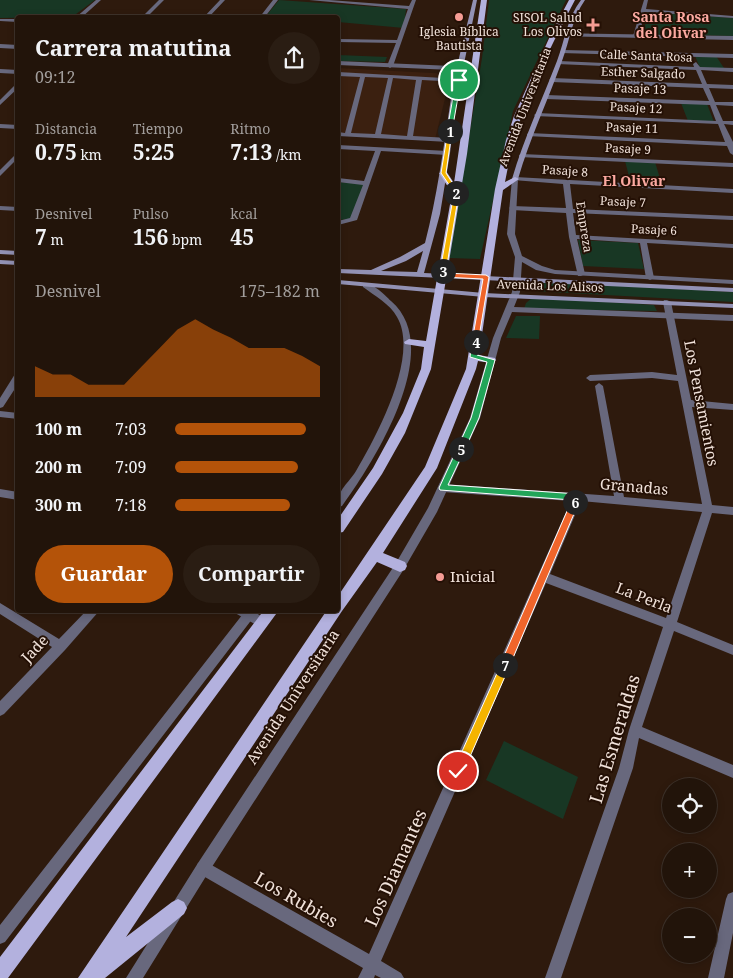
<!DOCTYPE html>
<html lang="es">
<head>
<meta charset="utf-8">
<style>
  body { margin:0; font-family:"Noto Serif",serif; background:#2a1d13; color:#f1f3f6; height:100vh; display:flex; flex-direction:column; font-size:19px; white-space:nowrap }
  * { box-sizing:border-box; margin:0 }
  p { font-size:16px; color:#a29e9c }
  .icon { flex:none; width:28px; height:28px; fill:none; stroke:currentColor; stroke-width:2; stroke-linecap:round; stroke-linejoin:round }
  .map { position:relative; flex:1; overflow:hidden }
  .panel { position:absolute; left:15px; top:15px; width:325px; height:598px; display:flex; flex-direction:column; background:#22140a; border-radius:5px; box-shadow:0 2px 8px #0003,0 0 0 1px #3f332b }
  .panel>* { flex:none }
  .buttons { position:absolute; left:662px; top:778px; display:grid; gap:10px }
  .buttons a { display:grid; place-items:center; width:55px; height:55px; border-radius:50%; background:#22140a; box-shadow:0 2px 8px #0003,0 0 0 1px #3f332b; font-size:25px }
  .pin { position:absolute; display:grid; place-items:center; width:42px; height:42px; color:#fff; margin:-21px; border:2px solid #fff; border-radius:50%; box-shadow:0 1px 5px #0007 }
  .km { position:absolute; width:25px; height:25px; margin:-12px; border-radius:50%; background:#222; color:#fff; font-size:14px; line-height:25px; text-align:center }
  .round { display:grid; place-items:center; flex:none; width:52px; height:52px; border-radius:26px; background:#2a1d13 }
  .headline { display:flex; align-items:center; justify-content:space-between; height:85px; padding:0 20px }
  h1 { font-size:22px; font-weight:700; line-height:38px }
  .figures { display:grid; grid-template-columns:repeat(3,1fr); gap:8px; height:85px; padding:5px 20px }
  .figures div { display:grid; align-content:center }
  .figures b { font-size:21px; font-weight:700 }
  .figures small { font-size:14px; font-weight:400 }
  .figures p { font-size:14px }
  .chart { height:140px; padding:10px 20px }
  .chart p { display:flex; justify-content:space-between }
  .chart svg { width:100%; height:90px; margin-top:5px; fill:#b45309; opacity:.7 }
  .primary-button { display:flex; gap:10px; margin-top:auto; padding:10px 20px }
  .primary-button a { flex:1; height:58px; border-radius:30px; background:#b45309; color:#fff; font-size:20px; font-weight:700; line-height:58px; text-align:center }
  .primary-button a+a { background:#2a1d13; color:#f1f3f6 }
  ul { padding:0 20px; list-style:none; font-size:16px }
  li { display:grid; grid-template-columns:80px 60px 1fr; align-items:center; height:38px }
  li i { height:12px; border-radius:6px; background:#b45309 }
  .map>svg:first-child { display:block }
  .built { fill:#3b2010 }
  .green { fill:#183724 }
  .lines { fill:none; stroke-linecap:round; stroke-linejoin:round }
  .minor { fill:#68687d; fill-rule:evenodd }
  .tertiary { fill:#68687d; fill-rule:evenodd }
  .secondary { fill:#9291b4; fill-rule:evenodd }
  .primary { fill:#b3b1de; fill-rule:evenodd }
  .split-1 { fill:#22a559; stroke:#fff }
  .split-2 { fill:#f5b400; stroke:#fff }
  .split-3 { fill:#f5b400; stroke:#fff }
  .split-4 { fill:#f0652b; stroke:#fff }
  .split-5 { fill:#22a559; stroke:#fff }
  .split-6 { fill:#22a559; stroke:#fff }
  .split-7 { fill:#f0652b; stroke:#fff }
  .split-8 { fill:#f5b400; stroke:#fff }
  .poi-dot { fill:#f59c94; stroke:#241005; stroke-width:2 }
  .labels { text-anchor:middle; stroke-width:4; stroke-linejoin:round; paint-order:stroke }
  .far-poi-label { font-size:12px; fill:#f1e2da; stroke:#241005; text-anchor:end }
  .far-street-label { font-size:12px; fill:#f1e2da; stroke:#241005 }
  .far-neighbourhood-label { font-size:14px; font-weight:bold; fill:#fca9a1; stroke:#241005 }
  .street-label { font-size:15px; fill:#f1e2da; stroke:#241005 }
  .poi-label { font-size:15px; fill:#f1e2da; stroke:#241005; text-anchor:start }
  .near-street-label { font-size:18px; fill:#f1e2da; stroke:#241005 }
</style>
</head>
<body>
<div class="map">
<svg width="733" height="978" viewBox="0 0 733 978">
  <rect width="100%" height="100%" fill="#2e1a0d"/>
  <!-- built -->
  <path class="built" d="M338 68 451 74 435 139 338 133Z"/>
  <!-- green -->
  <path class="green" d="M0 0H95L72 17 0 18Z
    M279 0 406 9 404 28 338 22V18L266 16Z
    M489 0H566L513 111 480 259 449 258 482 58Z
    M648 12 733 18V36L643 34Z
    M338 55 387 57 385 62 338 61Z
    M695 56H716L724 68H700Z
    M681 103 707 104 714 122 688 121Z
    M625 161 655 162 662 185 631 184Z
    M338 182 365 184 353 216 350 219 338 220Z
    M578 240 638 243 644 269 583 266Z
    M534 281 733 292V302L533 291Z
    M533 297 654 305 657 311 524 309 526 303Z
    M516 316H540L539 339 506 338Z
    M504 741 578 777 563 819 486 780Z"/>
  <g class="lines">
    <!-- minor -->
    <path class="minor" d="M96 0H101L81 18H75Z
      M159 0H164L146 18H141Z
      M220 0H225L208 18H203Z
      M273 0H278L264 18H259Z
      M309 0H329L409 6 412 0H416L393 66 390 68 387 66 396 43 338 42V39L397 40 408 9Z
      M644 0H648L646 9 733 16V18L645 12 639 36 636 38 633 36Z
      M0 19H18V22L0 21Z
      M563 50 733 54V58L561 53 560 52Z
      M559 61 694 67 693 64 696 62 700 67 733 68V72L701 70 707 84 733 85V89L709 88 715 102H733V106L716 105 723 121H733V125L724 124 733 142V155L730 153 727 146 527 136V134L529 133 725 142 718 124 535 116 534 115 537 113 716 121 710 105 546 99 543 97 546 95 709 101 703 88 552 82 549 80 552 78 702 84 696 70 557 64V62Z
      M0 69 18 70V74L0 73Z
      M338 72 461 79V81L459 82 422 80 413 136 449 138 452 140 449 142 338 136V132L345 133 360 77 338 76ZM365 77 388 78 375 134 351 133ZM393 78 416 80 407 136 381 134Z
      M18 82V88L0 105V100Z
      M0 124 18 125V129L0 128Z
      M338 145 447 151 450 153 447 155 381 151 357 220 338 225V221L350 218 363 185 338 182V178L364 181 375 151 338 149Z
      M18 152V158L0 176V170Z
      M521 154 733 163V167L519 157V155Z
      M515 177 733 189V193L570 184 573 209 733 216V220L573 213 576 235 733 244V248L647 243 654 278 650 280 646 278 640 243 577 239 585 274 581 276H578L569 237 566 213 512 210 509 208 512 206 566 208 563 184 513 180 512 179Z
      M0 206 18 207V211L0 210Z
      M664 300H667L671 302 691 400 733 404V410L692 407 712 505 733 507V515L712 513 677 622 733 645V655L674 631 642 727 733 765V778L639 738 633 768 561 978H545L619 768 629 730 663 627 546 583 381 961 401 973 404 978H381L375 975 374 978H358L363 968 198 873 196 868 198 863 203 861 208 863 369 954 571 501 443 492 438 488 443 484 614 496 595 386 599 383 603 386 624 497 702 504 678 381 652 378 590 381 586 378 590 375 652 372 677 375 663 302ZM581 501 702 512 666 618 550 574Z
      M18 373V384L3 407 0 408V398L15 374Z
      M0 411 18 413V419L0 417Z
      M0 489 18 492V500L0 497Z
      M0 603 59 639 87 610H100L65 650 4 714 0 716V701L52 647 0 614Z
      M233 610C245 610 261 611 268 623L266 626 262 628 258 626 235 613Z
      M733 892V933L724 978H708L726 899 728 894Z"/>
    <!-- tertiary -->
    <path class="tertiary" d="M552 33 733 36V40L554 36Z
      M0 44 18 45V49L0 48Z
      M338 61 475 67 478 69 475 71 338 65Z
      M515 177 518 179 515 234 522 256 542 266 555 270 733 280V284L555 274 536 270 522 262 520 292 514 307 733 315V321L512 312 501 338 480 418 437 512 404 569 208 873 143 978H126L198 863 396 563 428 508 470 418 493 338 512 292 515 257 507 234 512 179Z
      M363 283C372 282 385 295 391 301 446 348 374 462 342 506L338 507C336 491 348 484 356 471 376 437 420 356 397 317 390 304 375 296 363 287Z
      M246 610H259L5 942 0 944V925Z"/>
    <!-- secondary -->
    <path class="secondary" d="M473 0H477L456 103 450 153 440 214 424 273 733 288V292L338 273V269L371 270 400 257 425 243C437 197 443 151 450 105 455 69 465 35 473 0ZM423 251 417 272 381 271 406 261Z
      M581 0H585C572 18 570 40 562 61 548 100 530 138 518 179L513 180 512 179C524 138 542 100 557 61 565 40 567 18 581 0Z
      M0 250 18 251V255L0 254Z
      M0 260 18 261V265L0 264Z
      M338 280 484 293 733 304V308L484 297 338 284Z"/>
    <!-- primary -->
    <path class="primary" d="M481 0H487L467 154 431 369 405 433 382 474 343 532 338 533V519L373 468 403 413 421 369 424 347 405 344 404 342 409 339 426 341 452 193 439 173 446 171 454 183Z
      M569 0H575C553 42 526 95 514 141 510 154 508 168 505 182L515 177 519 179 503 190 479 355 495 358 496 360 491 363 478 361 476 369 437 468 383 553 405 562 407 566 405 570 400 572 377 562 342 611 126 937 172 902 178 899 184 902 187 908 184 914 105 978H78L327 610H338V596L425 467 466 369 495 189 506 140 514 116 551 34Z
      M264 610H279L8 978H0V957Z"/>
  </g>
  <!-- split-1 -->
  <path class="split-1" d="M459 79 461 80 452 131 450 133 447 131 456 80Z"/>
  <!-- split-2 -->
  <path class="split-2" d="M448 130 452 131 446 173 459 193 456 195 441 173Z"/>
  <!-- split-3 -->
  <path class="split-3" d="M456 192 459 193 446 271 443 273 440 271 454 193Z"/>
  <!-- split-4 -->
  <path class="split-4" d="M440 270H445V273L486 275 489 277 478 343 472 342 483 279 442 277 439 275Z"/>
  <!-- split-5 -->
  <path class="split-5" d="M476 339 479 342 477 355 495 360 479 418 465 449 461 452 457 449 471 418 487 362 470 357 472 342Z"/>
  <!-- split-6 -->
  <path class="split-6" d="M461 446 465 449 448 485 578 494 582 497 578 505 575 506 571 502 572 500 440 490 439 488 457 449Z"/>
  <!-- split-7 -->
  <path class="split-7" d="M575 499 579 502 510 665 505 670 502 668 500 665 571 502Z"/>
  <!-- split-8 -->
  <path class="split-8" d="M505 661 510 665 462 775 458 776 455 775 453 771 455 767 502 662Z"/>
  <!-- markers -->
  <g class="poi-dot">
    <circle cx="459" cy="17" r="5"/>
    <path d="M590.5 17.5h5v5h5v5h-5v5h-5v-5h-5v-5h5z"/>
    <circle cx="440" cy="577" r="5"/>
  </g>
  <g class="labels">
    <!-- far-poi labels -->
    <g class="far-poi-label">
      <text x="582" y="22">SISOL Salud<tspan x="582" dy="14">Los Olivos</tspan></text>
      <text x="459" y="36" text-anchor="middle">Iglesia Bíblica<tspan x="459" dy="14">Bautista</tspan></text>
    </g>
    <!-- far-street labels -->
    <g class="far-street-label">
      <text transform="translate(646 56) rotate(2)" y="4">Calle Santa Rosa</text>
      <text transform="translate(643 73) rotate(2)" y="4">Esther Salgado</text>
      <text transform="translate(640 89) rotate(2)" y="4">Pasaje 13</text>
      <text transform="translate(525 107) rotate(-69)" y="4">Avenida Universitaria</text>
      <text transform="translate(636 108) rotate(3)" y="4">Pasaje 12</text>
      <text transform="translate(632 128) rotate(2)" y="4">Pasaje 11</text>
      <text transform="translate(628 149) rotate(3)" y="4">Pasaje 9</text>
      <text transform="translate(565 171) rotate(4)" y="4">Pasaje 8</text>
      <text transform="translate(623 202) rotate(3)" y="4">Pasaje 7</text>
      <text transform="translate(584 227) rotate(81)" y="4">Empreza</text>
      <text transform="translate(654 230) rotate(3)" y="4">Pasaje 6</text>
      <text transform="translate(550 286) rotate(2)" y="4">Avenida Los Alisos</text>
    </g>
    <!-- far-neighbourhood labels -->
    <g class="far-neighbourhood-label">
      <text x="671" y="22">Santa Rosa<tspan x="671" dy="16">del Olivar</tspan></text>
      <text x="634" y="186">El Olivar</text>
    </g>
    <!-- street labels -->
    <g class="street-label">
      <text transform="translate(701 403) rotate(79)" y="5">Los Pensamientos</text>
      <text transform="translate(634 487) rotate(5)" y="5">Granadas</text>
      <text transform="translate(644 598) rotate(21)" y="5">La Perla</text>
      <text transform="translate(35 649) rotate(-47)" y="5">Jade</text>
      <text transform="translate(293 697) rotate(-57)" y="5">Avenida Universitaria</text>
    </g>
    <!-- poi labels -->
    <g class="poi-label">
      <text x="450" y="582">Inicial</text>
    </g>
    <!-- near-street labels -->
    <g class="near-street-label">
      <text transform="translate(615 739) rotate(-73)" y="6">Las Esmeraldas</text>
      <text transform="translate(396 868) rotate(-66)" y="6">Los Diamantes</text>
      <text transform="translate(296 900) rotate(30)" y="6">Los Rubies</text>
    </g>
  </g>
</svg>
<div class="buttons">
<a><svg class="icon" aria-label="locate" viewBox="0 0 24 24"><circle cx="12" cy="12" r="6"/><path d="M12 2v4M12 18v4M2 12h4M18 12h4"/></svg></a>
<a>+</a>
<a>−</a>
</div>
<div class="pin" style="left:459px;top:80px;background:#1e9e55"><svg class="icon" aria-label="arrive" viewBox="0 0 24 24"><path d="M6 21V4h12l-3 4 3 4H6"/></svg></div>
<div class="pin" style="left:458px;top:771px;background:#d93025"><svg class="icon" aria-label="check" viewBox="0 0 24 24"><path d="M5 12l5 5 9-10"/></svg></div>
<b class="km" style="left:450px;top:131px">1</b>
<b class="km" style="left:456px;top:193px">2</b>
<b class="km" style="left:443px;top:271px">3</b>
<b class="km" style="left:476px;top:342px">4</b>
<b class="km" style="left:461px;top:449px">5</b>
<b class="km" style="left:575px;top:502px">6</b>
<b class="km" style="left:505px;top:665px">7</b>
<section class="panel">
<div class="headline"><div><h1>Carrera matutina</h1><p>09:12</p></div><a class="round"><svg class="icon" aria-label="share" viewBox="0 0 24 24"><path d="M12 15V3M7 8l5-5 5 5M5 13v7h14v-7"/></svg></a></div>
<div class="figures">
<div><p>Distancia</p><b>0.75<small> km</small></b></div>
<div><p>Tiempo</p><b>5:25</b></div>
<div><p>Ritmo</p><b>7:13<small> /km</small></b></div>
</div>
<div class="figures">
<div><p>Desnivel</p><b>7<small> m</small></b></div>
<div><p>Pulso</p><b>156<small> bpm</small></b></div>
<div><p>kcal</p><b>45</b></div>
</div>
<div class="chart"><p><span>Desnivel</span>175–182 m</p>
<svg viewBox="0 0 160 44" preserveAspectRatio="none"><path d="M0 44V29L10 33L20 33L30 38L40 38L50 38L60 29L70 20L80 11L90 6L100 11L110 15L120 20L130 20L140 20L150 24L160 29V44z"/></svg>
</div>
<ul>
<li><b>100 m</b>7:03<i style="width:90%"></i></li>
<li><b>200 m</b>7:09<i style="width:85%"></i></li>
<li><b>300 m</b>7:18<i style="width:79%"></i></li>
</ul>
<div class="primary-button"><a>Guardar</a><a>Compartir</a></div>
</section>
</div>
</body>
</html>
